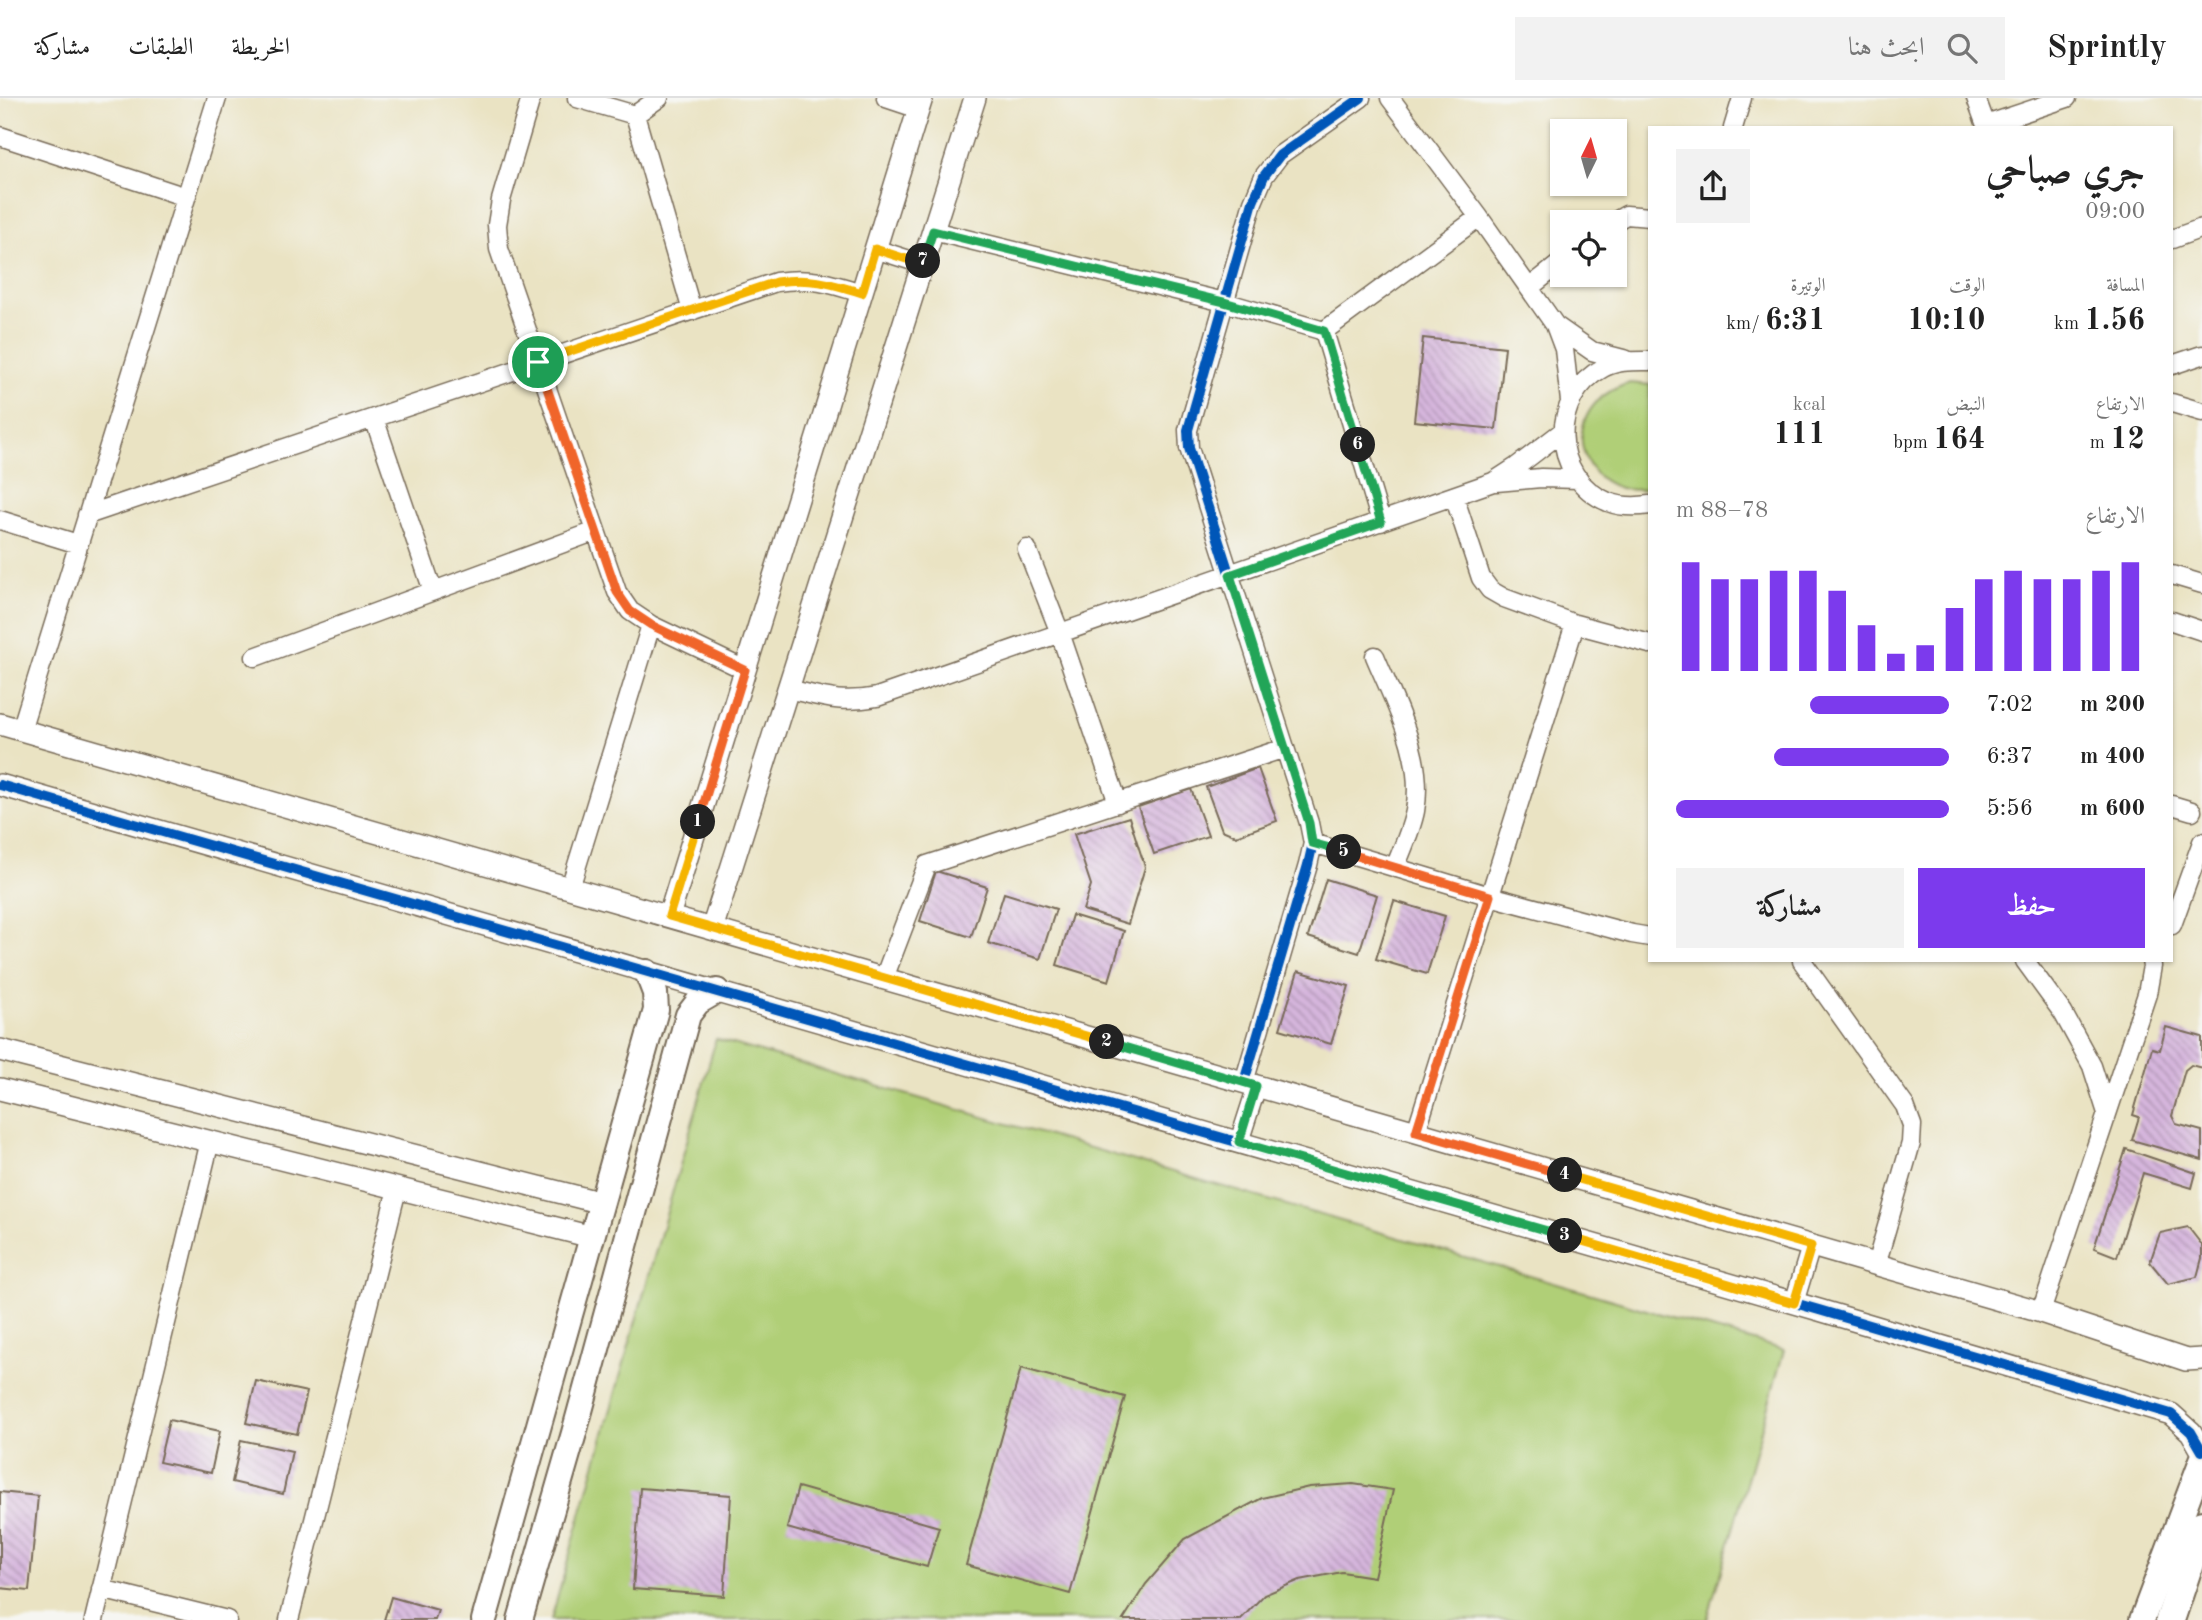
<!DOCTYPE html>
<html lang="ar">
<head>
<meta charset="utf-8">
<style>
  body { margin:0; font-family:"Old Standard TT",Amiri,serif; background:#f2f2f2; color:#222; direction:rtl; height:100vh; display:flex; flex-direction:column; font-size:26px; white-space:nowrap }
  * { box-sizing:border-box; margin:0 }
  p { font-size:23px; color:#767676 }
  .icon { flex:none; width:38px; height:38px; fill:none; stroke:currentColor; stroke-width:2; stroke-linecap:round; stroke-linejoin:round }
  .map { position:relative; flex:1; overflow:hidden; direction:ltr }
  .side { position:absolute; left:1648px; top:28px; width:525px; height:836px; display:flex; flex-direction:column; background:#fff; border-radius:0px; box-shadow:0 2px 5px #0004; direction:rtl }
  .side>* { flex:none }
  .needle { width:46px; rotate:5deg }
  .tools { position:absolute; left:1550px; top:21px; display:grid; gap:14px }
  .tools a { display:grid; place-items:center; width:77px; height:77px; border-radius:0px; background:#fff; box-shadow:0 2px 5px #0004; font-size:35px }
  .pin { position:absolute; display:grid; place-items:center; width:60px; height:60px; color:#fff; margin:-30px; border:4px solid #fff; border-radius:50%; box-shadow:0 2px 7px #0007 }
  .km { position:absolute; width:35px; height:35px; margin:-18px; border-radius:50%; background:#222; color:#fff; font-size:19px; line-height:35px; text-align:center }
  .round { display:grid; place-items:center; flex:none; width:74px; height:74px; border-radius:0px; background:#f2f2f2 }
  .overview { display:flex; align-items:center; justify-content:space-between; height:119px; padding:0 28px }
  h1 { font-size:38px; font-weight:600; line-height:52px }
  .figures { display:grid; grid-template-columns:repeat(3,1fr); gap:10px; height:119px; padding:7px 28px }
  .figures div { display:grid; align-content:center }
  .figures b { font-size:30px; font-weight:600 }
  .figures small { font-size:19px; font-weight:400 }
  .figures p { font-size:19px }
  .chart { height:196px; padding:14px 28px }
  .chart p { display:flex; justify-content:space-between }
  .chart svg { width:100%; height:126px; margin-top:7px; stroke:#7c3aed; stroke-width:6 }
  .action { display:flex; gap:14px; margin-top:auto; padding:14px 28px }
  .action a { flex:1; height:80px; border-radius:0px; background:#7c3aed; color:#fff; font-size:28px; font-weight:600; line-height:80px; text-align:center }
  .action a+a { background:#f2f2f2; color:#222 }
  ul { padding:0 28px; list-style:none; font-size:23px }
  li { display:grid; grid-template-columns:112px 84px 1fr; align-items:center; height:52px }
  li i { height:18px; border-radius:9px; background:#7c3aed }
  header { display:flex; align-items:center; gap:42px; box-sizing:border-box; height:98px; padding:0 35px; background:#fff; border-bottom:2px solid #e0e0e0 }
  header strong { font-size:33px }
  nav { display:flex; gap:38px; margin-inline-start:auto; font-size:24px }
  .search { width:490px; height:63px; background:#f2f2f2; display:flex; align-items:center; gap:18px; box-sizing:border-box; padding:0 24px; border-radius:0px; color:#767676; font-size:26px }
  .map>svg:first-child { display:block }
  .grass { fill:#b0cf77; stroke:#767c4a; stroke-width:2 }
  .building { fill:url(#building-back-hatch) }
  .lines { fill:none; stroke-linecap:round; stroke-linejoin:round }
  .minor-casing { stroke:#786b58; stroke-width:21 }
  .tertiary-casing { stroke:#786b58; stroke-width:24 }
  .secondary-casing { stroke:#786b58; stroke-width:28 }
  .trunk-casing { stroke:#786b58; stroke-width:32 }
  .minor { stroke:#fff; stroke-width:18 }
  .tertiary { stroke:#fff; stroke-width:21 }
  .secondary { stroke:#fff; stroke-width:24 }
  .trunk { stroke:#fff; stroke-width:28 }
  .cycleway-casing { stroke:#f6f6f2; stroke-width:15 }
  .cycleway { stroke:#0057b8; stroke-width:10 }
  .split-1-casing { stroke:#fff; stroke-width:14 }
  .split-2-casing { stroke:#fff; stroke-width:14 }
  .split-3-casing { stroke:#fff; stroke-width:14 }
  .split-4-casing { stroke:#fff; stroke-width:14 }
  .split-5-casing { stroke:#fff; stroke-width:14 }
  .split-6-casing { stroke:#fff; stroke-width:14 }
  .split-7-casing { stroke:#fff; stroke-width:14 }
  .split-8-casing { stroke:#fff; stroke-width:14 }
  .split-1 { stroke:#f0652b; stroke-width:9 }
  .split-2 { stroke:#f5b400; stroke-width:9 }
  .split-3 { stroke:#22a559; stroke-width:9 }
  .split-4 { stroke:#f5b400; stroke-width:9 }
  .split-5 { stroke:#f0652b; stroke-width:9 }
  .split-6 { stroke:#22a559; stroke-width:9 }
  .split-7 { stroke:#22a559; stroke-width:9 }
  .split-8 { stroke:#f5b400; stroke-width:9 }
</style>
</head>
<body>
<header>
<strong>Sprintly</strong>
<div class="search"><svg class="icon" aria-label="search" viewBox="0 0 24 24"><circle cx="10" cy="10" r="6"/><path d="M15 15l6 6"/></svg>ابحث هنا</div>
<nav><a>الخريطة</a><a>الطبقات</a><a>مشاركة</a></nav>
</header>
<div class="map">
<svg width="2202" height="1522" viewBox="0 0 2202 1522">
  <defs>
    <pattern id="building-back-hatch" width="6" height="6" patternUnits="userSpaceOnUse" patternTransform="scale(1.75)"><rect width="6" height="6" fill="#d6b6dd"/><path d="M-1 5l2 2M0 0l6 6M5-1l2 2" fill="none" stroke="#af94b3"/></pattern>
  </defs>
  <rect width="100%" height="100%" fill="#f6f6f2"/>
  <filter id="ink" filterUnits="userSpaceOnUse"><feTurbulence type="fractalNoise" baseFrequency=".0143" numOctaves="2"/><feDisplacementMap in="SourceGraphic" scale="14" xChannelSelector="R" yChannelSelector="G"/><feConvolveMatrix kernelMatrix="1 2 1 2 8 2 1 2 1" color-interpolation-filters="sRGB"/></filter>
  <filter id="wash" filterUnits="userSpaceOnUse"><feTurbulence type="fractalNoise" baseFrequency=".00686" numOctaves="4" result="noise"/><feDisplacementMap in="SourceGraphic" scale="28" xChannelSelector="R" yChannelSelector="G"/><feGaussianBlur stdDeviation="1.57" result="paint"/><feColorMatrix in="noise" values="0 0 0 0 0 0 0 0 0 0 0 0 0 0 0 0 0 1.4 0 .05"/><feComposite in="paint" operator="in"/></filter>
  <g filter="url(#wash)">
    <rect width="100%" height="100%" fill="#eae3c3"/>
    <!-- grass -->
    <path class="grass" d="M1630 285 1650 287V390C1580 406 1549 309 1630 285Z
      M716 941 1784 1252 1707 1522H551Z"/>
    <g id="blocks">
      <!-- building -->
      <path class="building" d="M1423 240 1505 249 1496 331 1414 323Z
        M1258 670 1277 723 1236 738 1222 732 1206 689Z
        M1191 691 1208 738 1154 756 1138 709Z
        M1129 719 1145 769 1128 826 1083 812 1091 787 1074 736Z
        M936 773 987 789 971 839 920 823Z
        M1326 781 1377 797 1359 855 1308 839Z
        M1004 795 1056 811 1040 861 988 845Z
        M1394 803 1445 818 1427 876 1376 861Z
        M1072 817 1124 833 1109 883 1057 867Z
        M1298 873 1349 888 1331 946 1280 931Z
        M2166 929 2202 939V970L2191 967 2185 972 2172 1018 2176 1026 2202 1033V1062L2132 1042 2139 1019 2133 1017 2152 950 2160 952Z
        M2126 1051 2196 1075 2192 1090 2143 1075 2117 1159 2094 1150Z
        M2188 1129 2202 1147V1160L2197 1179 2168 1186 2150 1164 2160 1135Z
        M1021 1270 1125 1299 1070 1496 966 1467Z
        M256 1283 307 1294 297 1336 246 1325Z
        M169 1322 220 1333 211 1375 159 1364Z
        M241 1342 292 1353 283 1396 232 1384Z
        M1353 1386 1393 1392 1374 1479 1342 1474 1300 1482 1264 1497 1240 1522H1123L1146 1486 1185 1441 1262 1400 1309 1389Z
        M798 1389 939 1429 927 1469 787 1430Z
        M640 1390 731 1397 724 1498 633 1491Z
        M0 1394 38 1398 29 1493 0 1490Z
        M391 1499 438 1512 435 1522H384Z"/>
    </g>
  </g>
  <g filter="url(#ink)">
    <use href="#blocks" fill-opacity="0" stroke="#786b58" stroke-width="2"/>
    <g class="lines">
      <!-- minor casing -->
      <g class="minor-casing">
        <path id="minor" d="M531 0 501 102 497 127 499 151 617 494 630 513 651 527 745 572
          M577 0 635 17
          M886 0 919 11
          M1390 0 1479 119 1555 227 1592 253 1627 262
          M1976 0 1987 30
          M635 17 692 213
          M635 17 659 0
          M1986 27 2067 0
          M1733 30 1742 0
          M0 38 186 99
          M1614 124 1626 117 1650 119
          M933 133 1224 204 1324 233
          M2172 141 2202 130
          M875 151 922 166
          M1529 190 1563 163
          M1555 227 1564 251 1570 303
          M1324 233 1381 424
          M1324 233 1479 119
          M1650 263C1634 263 1617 262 1603 270 1549 298 1550 380 1608 404 1621 409 1636 409 1650 407
          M2172 267 2202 257
          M2172 305 2202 314
          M374 320 433 493
          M1496 384 1541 380 1579 381
          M1454 398 1481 480 1490 492 1504 500 1575 526 1650 546
          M87 417 776 184C810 179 830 185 861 195
          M0 422 78 446
          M1027 451 1060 535 1118 705
          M2172 477 2202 486
          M2172 523 2202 533
          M1375 558C1395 606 1425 659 1415 713 1411 733 1402 751 1395 770
          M255 559 596 433
          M788 591C823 599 840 606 877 599L1493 384 1516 369 1563 333
          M21 632 217 0
          M2172 707 2192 713
          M1313 745 1490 798 1632 836 1650 839
          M570 790 651 527
          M2172 827 2202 744
          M1802 863 1905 1008 1912 1027 1911 1045 1876 1167
          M2025 863 2063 915 2092 968 2107 1015
          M884 880 927 767 1285 650
          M1244 984 1308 767 1313 745 1309 725 1189 350 1188 332 1253 104 1264 78 1280 57 1361 0
          M1416 1034 1575 526
          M1239 1044 1257 988
          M1794 1205 1811 1148
          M2041 1214 2147 896 2152 868 2151 863
          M101 1491 227 1522
          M94 1522 210 1043
          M289 1522 397 1091"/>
      </g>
      <!-- tertiary casing -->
      <g class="tertiary-casing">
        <path id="tertiary" d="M0 626 2041 1214 2186 1262 2202 1261
          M0 687 1819 1212 2171 1316 2191 1334 2202 1353
          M669 818 922 0
          M712 831 975 0
          M0 952 602 1105
          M0 991 592 1139"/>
      </g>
      <!-- secondary casing -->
      <g class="secondary-casing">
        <path id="secondary" d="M484 1522 656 912 655 895 647 874
          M520 1522 574 1335 688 917 698 904 717 893
          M2142 1522 2202 1362"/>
      </g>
      <!-- trunk casing -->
      <g class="trunk-casing">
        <path id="trunk" d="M2170 1522 2202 1427"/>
      </g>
      <!-- minor -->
      <use href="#minor" class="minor"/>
      <!-- tertiary -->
      <use href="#tertiary" class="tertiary"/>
      <!-- secondary -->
      <use href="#secondary" class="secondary"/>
      <!-- trunk -->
      <use href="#trunk" class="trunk"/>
      <!-- cycleway casing -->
      <g class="cycleway-casing">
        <path id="cycleway" d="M0 687 1819 1212 2171 1316 2191 1334 2202 1353
          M1244 984 1308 767 1313 745 1309 725 1189 350 1188 332 1253 104 1264 78 1280 57 1361 0"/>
      </g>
      <!-- cycleway -->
      <use href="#cycleway" class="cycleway"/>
    </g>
  </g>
  <g class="lines" filter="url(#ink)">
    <!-- split-1 casing -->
    <g class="split-1-casing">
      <path id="split-1" d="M538 264 617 494 630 513 651 527 745 572 698 724"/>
    </g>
    <!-- split-2 casing -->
    <g class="split-2-casing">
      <path id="split-2" d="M698 724 669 818 1107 944"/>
    </g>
    <!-- split-3 casing -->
    <g class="split-3-casing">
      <path id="split-3" d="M1107 944 1256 988 1239 1044 1565 1138"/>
    </g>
    <!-- split-4 casing -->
    <g class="split-4-casing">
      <path id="split-4" d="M1565 1138 1794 1205 1811 1148 1565 1077"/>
    </g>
    <!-- split-5 casing -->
    <g class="split-5-casing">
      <path id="split-5" d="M1344 754 1490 798 1416 1034 1565 1077"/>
    </g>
    <!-- split-6 casing -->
    <g class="split-6-casing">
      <path id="split-6" d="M1344 754 1312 745 1309 725 1230 477 1381 424 1358 347"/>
    </g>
    <!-- split-7 casing -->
    <g class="split-7-casing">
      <path id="split-7" d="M923 163 933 133 1224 204 1324 233 1358 347"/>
    </g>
    <!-- split-8 casing -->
    <g class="split-8-casing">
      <path id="split-8" d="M538 264 776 184C810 179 830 185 862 195L875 151 922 166 923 163"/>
    </g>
    <!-- split-1 -->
    <use href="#split-1" class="split-1"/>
    <!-- split-2 -->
    <use href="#split-2" class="split-2"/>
    <!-- split-3 -->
    <use href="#split-3" class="split-3"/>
    <!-- split-4 -->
    <use href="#split-4" class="split-4"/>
    <!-- split-5 -->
    <use href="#split-5" class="split-5"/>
    <!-- split-6 -->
    <use href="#split-6" class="split-6"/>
    <!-- split-7 -->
    <use href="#split-7" class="split-7"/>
    <!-- split-8 -->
    <use href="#split-8" class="split-8"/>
  </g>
</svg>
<div class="tools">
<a><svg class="needle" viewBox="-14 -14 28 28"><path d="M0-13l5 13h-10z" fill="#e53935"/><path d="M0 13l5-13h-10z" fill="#767676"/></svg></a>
<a><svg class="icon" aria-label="locate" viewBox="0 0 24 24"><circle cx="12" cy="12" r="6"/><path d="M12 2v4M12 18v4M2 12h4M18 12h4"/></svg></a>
</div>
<div class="pin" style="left:538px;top:264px;background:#1e9e55"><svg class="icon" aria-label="arrive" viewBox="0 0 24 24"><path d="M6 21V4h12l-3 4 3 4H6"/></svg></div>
<b class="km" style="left:698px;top:724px">1</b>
<b class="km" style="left:1107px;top:944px">2</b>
<b class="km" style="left:1565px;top:1138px">3</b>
<b class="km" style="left:1565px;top:1077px">4</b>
<b class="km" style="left:1344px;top:754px">5</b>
<b class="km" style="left:1358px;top:347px">6</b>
<b class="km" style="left:923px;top:163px">7</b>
<section class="side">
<div class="overview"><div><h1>جري صباحي</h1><p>09:00</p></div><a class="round"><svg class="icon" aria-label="share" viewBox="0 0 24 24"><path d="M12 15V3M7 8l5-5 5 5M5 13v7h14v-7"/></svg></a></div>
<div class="figures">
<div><p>المسافة</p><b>1.56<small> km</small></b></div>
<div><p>الوقت</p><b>10:10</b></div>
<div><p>الوتيرة</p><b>6:31<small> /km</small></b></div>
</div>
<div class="figures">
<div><p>الارتفاع</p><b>12<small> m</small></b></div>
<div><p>النبض</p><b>164<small> bpm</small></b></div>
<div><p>kcal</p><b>111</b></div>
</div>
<div class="chart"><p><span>الارتفاع</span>78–88 m</p>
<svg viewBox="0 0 160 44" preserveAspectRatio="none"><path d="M5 44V6M15 44V12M25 44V12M35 44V9M45 44V9M55 44V16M65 44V28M75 44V38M85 44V35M95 44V22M105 44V12M115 44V9M125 44V12M135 44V12M145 44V9M155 44V6"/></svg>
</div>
<ul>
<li><b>200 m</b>7:02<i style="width:51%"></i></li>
<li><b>400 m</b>6:37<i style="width:64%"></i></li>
<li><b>600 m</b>5:56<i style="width:100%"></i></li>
</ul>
<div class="action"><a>حفظ</a><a>مشاركة</a></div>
</section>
</div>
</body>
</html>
